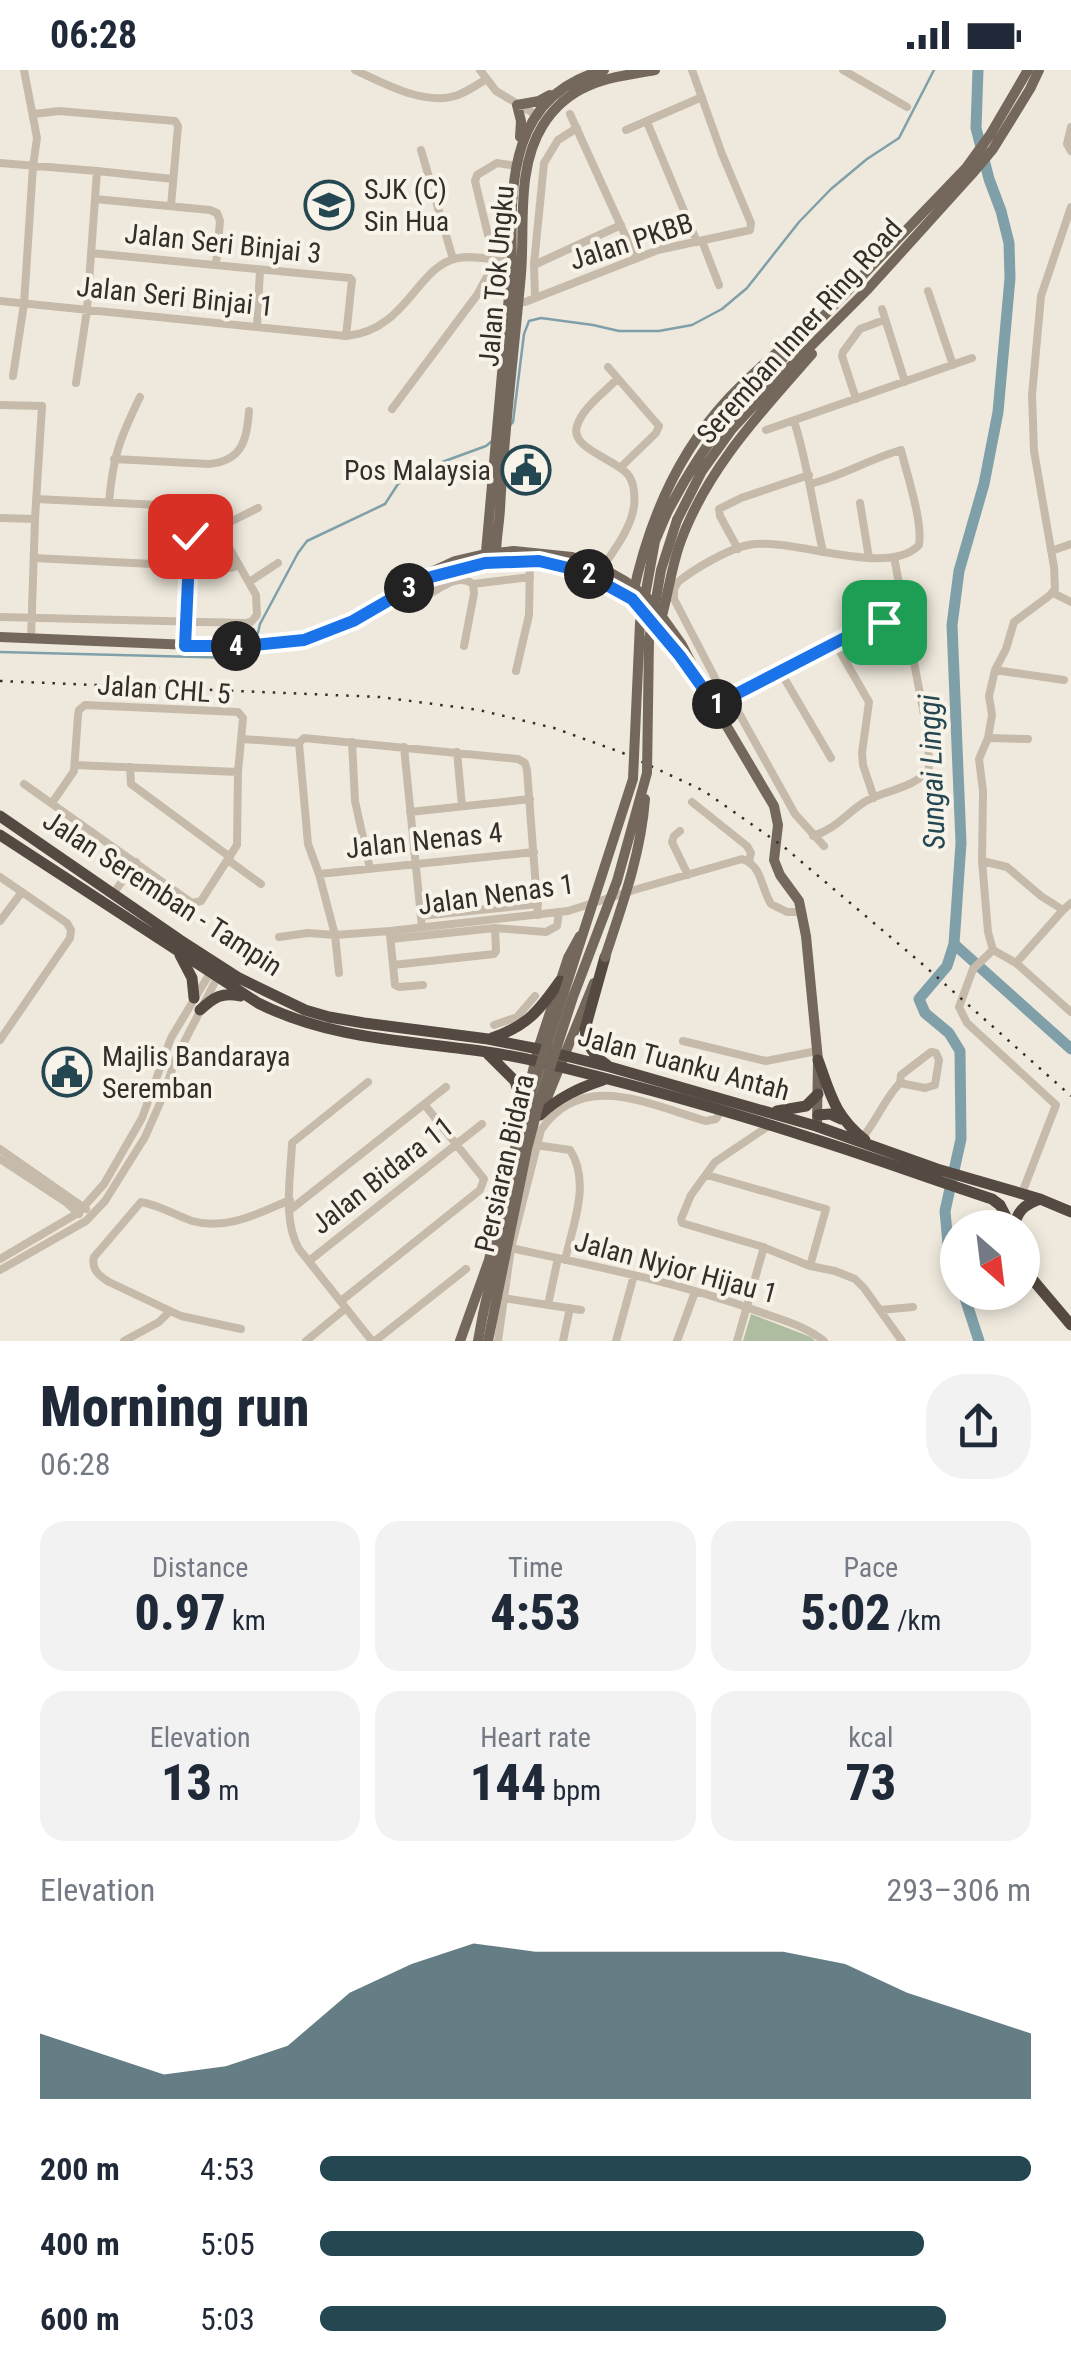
<!DOCTYPE html>
<html lang="en">
<head>
<meta charset="utf-8">
<style>
  body { margin:0; font-family:"Roboto Condensed",sans-serif; background:#f2f2f3; color:#1f2937; height:100vh; display:flex; flex-direction:column; font-size:38px; white-space:nowrap }
  * { box-sizing:border-box; margin:0 }
  p { font-size:32px; color:#747a83 }
  .icon { flex:none; width:55px; height:55px; fill:none; stroke:currentColor; stroke-width:2; stroke-linecap:round; stroke-linejoin:round }
  .map { position:relative; height:1271px; overflow:hidden }
  .sheet { display:flex; flex-direction:column; background:#fff; flex:1 }
  .sheet>* { flex:none }
  .needle { width:65px; rotate:152deg }
  .fabs { position:absolute; left:940px; top:1140px; display:grid; gap:20px }
  .fabs a { display:grid; place-items:center; width:100px; height:100px; border-radius:50%; background:#fff; box-shadow:0 5px 15px #0003; font-size:50px }
  .pin { position:absolute; display:grid; place-items:center; width:85px; height:85px; color:#fff; margin:-42px; border-radius:20px; box-shadow:0 5px 15px #0006 }
  .km { position:absolute; width:50px; height:50px; margin:-25px; border-radius:50%; background:#222; color:#fff; font-size:28px; line-height:50px; text-align:center }
  .round { display:grid; place-items:center; flex:none; width:105px; height:105px; border-radius:40px; background:#f2f2f3 }
  .overview { display:flex; align-items:center; justify-content:space-between; height:170px; padding:0 40px }
  h1 { font-size:55px; font-weight:800; line-height:75px }
  .metrics { display:grid; grid-template-columns:repeat(3,1fr); gap:15px; height:170px; padding:10px 40px }
  .metrics div { display:grid; align-content:center; border-radius:25px; background:#f2f2f3; text-align:center }
  .metrics b { font-size:50px; font-weight:800 }
  .metrics small { font-size:28px; font-weight:400 }
  .metrics p { font-size:28px }
  .chart { height:280px; padding:20px 40px }
  .chart p { display:flex; justify-content:space-between }
  .chart svg { width:100%; height:180px; margin-top:10px; fill:#244751; opacity:.7 }
  ul { padding:0 40px; list-style:none; font-size:32px }
  li { display:grid; grid-template-columns:160px 120px 1fr; align-items:center; height:75px }
  li i { height:25px; border-radius:12px; background:#244751 }
  .status { display:flex; justify-content:space-between; align-items:center; height:70px; padding:0 50px; background:#fff; direction:ltr }
  .status svg { height:28px; fill:currentColor }
  .map>svg:first-child { display:block }
  .green { fill:#aebc9f }
  .lines { fill:none; stroke-linecap:round; stroke-linejoin:round }
  .stream { stroke:#80a0a9; stroke-width:2.5 }
  .river { stroke:#80a0a9; stroke-width:11 }
  .minor { stroke:#c6bbab; stroke-width:8 }
  .major { stroke:#74685c; stroke-width:10 }
  .highway { stroke:#544a41; stroke-width:11 }
  .rail { stroke:#342e29; stroke-width:2.5; stroke-dasharray:2.5 8; stroke-linecap:butt }
  .major-bridge { stroke:#74685c; stroke-width:10 }
  .route-casing { stroke:#fff; stroke-width:20 }
  .route { stroke:#1a73e8; stroke-width:12 }
  .labels { text-anchor:middle; stroke-width:8; stroke-linejoin:round; paint-order:stroke }
  .poi-label { font-size:28px; fill:#342e29; stroke:#f7f3e9; text-anchor:start }
  .street-label { font-size:28px; fill:#342e29; stroke:#f7f3e9 }
  .water-label { font-size:30px; font-style:italic; fill:#244751; stroke:#f7f3e9 }
</style>
</head>
<body>
<div class="status"><b>06:28</b><svg viewBox="0 0 49 12"><path d="M0 12V9h3v3zM5 12V6h3v6zM10 12V3h3v9zM15 12V0h3v12zM26 1h20v11H26zM47 4h2v5h-2z"/></svg></div>
<div class="map">
<svg width="1071" height="1271" viewBox="0 0 1071 1271">
  <rect width="100%" height="100%" fill="#efe9dd"/>
  <!-- green -->
  <path class="green" d="M751 1244 811 1267 815 1271H743Z"/>
  <g class="lines">
    <!-- stream -->
    <path class="stream" d="M509 356 513 352 524 264 529 251 541 248 593 255 619 261H659L692 255 722 239 747 218 799 152 831 119 867 89 899 68 934 0
      M256 571 260 554 298 483 307 471 385 434 398 414 423 399 486 376 492 371
      M0 582 237 588 252 585 253 579"/>
    <!-- river -->
    <path class="river" d="M954 874 1071 979
      M958 1205 948 1174 945 1141 961 1069 960 981 949 963 925 943 919 929 947 896 954 874 961 773 952 555 959 501 984 414 998 342 1010 208 1009 173 1001 141 989 109 976 58 978 0
      M963 1222 979 1271"/>
    <!-- minor -->
    <path class="minor" d="M355 0C384 13 425 37 458 25 468 21 478 14 487 9
      M480 0 496 21 538 46
      M843 0 907 37
      M34 44 59 41 175 51 178 56 171 136
      M570 44 635 187
      M647 52 697 172
      M1071 57 1067 74 1071 81
      M626 60 702 27
      M421 80 453 189
      M0 93 97 101 87 240 76 313
      M97 101 173 109
      M95 129 210 140 217 143 220 151 216 195
      M702 171 719 215
      M91 183 350 208 352 210 346 266
      M534 195 621 155
      M928 221 953 295
      M535 228 534 194 544 93 558 70 577 58
      M0 231 346 266C408 260 416 196 458 188 475 185 495 190 512 192
      M518 232H525L658 180 750 160 751 153 722 84 692 0
      M882 239 905 312
      M257 257 260 200
      M608 297 659 356 656 363 620 398
      M13 306 24 234 33 96 37 68 24 0
      M856 329 842 286 843 282 860 259 884 250
      M0 335 42 336 35 449 31 569
      M392 339 477 225 496 190 499 169 488 165 475 111 477 105 497 93 517 96
      M794 351C808 394 813 438 823 482
      M766 360 972 288
      M114 389 209 394C242 391 247 370 249 341
      M109 432C113 386 120 368 140 327
      M860 433 869 488
      M0 448 35 449
      M218 458 258 438
      M738 479 720 446 719 439 741 428 809 405
      M1051 481 1071 474
      M34 488 231 498 239 495
      M602 498C614 480 631 459 634 436 635 426 635 415 629 406 619 390 569 379 577 356 582 338 605 322 617 309
      M249 512 278 493
      M473 514 530 507
      M1053 523 1071 532
      M424 524 428 525C442 517 459 503 473 514L474 524 464 576
      M392 528 399 536 409 535 422 527 424 520
      M0 547 245 553 251 552 257 545 256 525 218 458 205 445 180 436 36 429
      M835 573 869 632 862 683 863 695 874 728
      M185 575 191 439
      M995 600 1064 610
      M516 601 529 545 530 491
      M780 601 831 688
      M730 627 795 744 824 776
      M726 629 674 529V519L678 512C694 499 728 479 748 475 792 466 887 509 919 475 923 452 907 405 901 380 869 389 843 406 810 414
      M715 635 860 560 906 546
      M988 668 1028 669
      M242 669 299 673
      M352 672 355 731 370 799
      M404 677 422 857
      M457 682 462 736
      M75 695 238 702
      M130 697 131 714 230 787
      M24 714 192 833 201 831 237 775 238 702 243 648 238 642 85 635 79 640 78 645 74 701 52 733
      M692 732 747 776 751 783 749 791
      M410 742 530 729
      M680 761 674 766 672 772 688 805
      M813 766C838 758 846 743 866 731 888 719 913 719 929 699L928 666 894 487
      M228 790 261 814
      M982 791 1007 797 1041 826 1063 840 1071 833
      M319 804 534 782
      M0 807 67 853 71 860 70 868 0 970
      M113 824 136 792
      M421 846 538 834
      M0 851 22 822
      M390 865 395 915 399 917 423 915
      M279 867 308 863 335 865 390 861 568 841 634 820 742 789C762 795 761 818 771 834L787 842H802
      M391 869 495 858 546 862 557 856 559 843
      M993 880 988 862 982 791 983 721 979 689 988 668 992 645 989 626 995 600 1006 579 1014 552 1049 526 1055 519 1054 497 1034 381 1032 325 1041 226 1071 137
      M993 880 973 899 959 937 967 953 1056 1035 1022 1123
      M993 880 1016 893 1071 942
      M1016 893 1063 840
      M393 895 494 884 496 881 495 858
      M339 903 335 865 319 804 308 774 299 673 304 668 518 689 525 693 527 700 538 845
      M494 955 517 947 535 926
      M683 971 766 991 817 981
      M368 1012 292 1073C291 1105 282 1150 299 1179L372 1271
      M770 1055 715 1092 691 1125 681 1149 682 1153 760 1176 810 1196 835 1201 855 1209 864 1218 902 1271
      M862 1068C877 1051 884 1029 900 1013L901 1005 931 982 936 983 939 990 935 1015 925 1018 900 1013
      M536 1075 570 1080C591 1112 573 1155 565 1190
      M0 1079 86 1139
      M0 1089 67 1133 79 1144
      M707 1105 826 1139 810 1196
      M290 1140 446 1017
      M511 1178C595 1196 680 1213 760 1242 782 1250 806 1256 824 1271
      M0 1189 78 1143 104 1114 142 1048 171 968 210 903
      M309 1191 482 1054
      M0 1200 86 1151 105 1131 145 1067 160 1033 177 986 217 908
      M503 1228 581 1240
      M341 1231 475 1124 480 1120 484 1109 424 1034
      M548 1235 558 1188
      M880 1240 913 1237
      M241 1259 181 1246 109 1212C99 1206 91 1199 94 1187L141 1132C159 1135 175 1145 192 1151 227 1161 259 1143 290 1130
      M124 1271 159 1252 170 1241
      M306 1271 346 1238
      M375 1271 466 1199
      M498 1271 511 1178 541 1060C582 999 650 1035 706 1051L716 1049 721 1041
      M563 1271 570 1238
      M616 1271 634 1205
      M677 1271 695 1222
      M737 1271 764 1177"/>
    <!-- major -->
    <path class="major" d="M520 67 521 51 517 35 539 31 550 25
      M666 445C687 403 709 370 739 334L966 98 990 65 1028 0
      M677 450 702 401 732 359 779 308 868 219 972 104 993 79 1030 19 1039 0
      M496 492C495 474 499 457 500 439 504 360 514 282 521 204 525 155 516 98 543 55 570 12 609 8 655 0
      M485 493 512 192C510 111 510 25 604 0
      M431 507C449 503 465 496 483 494 535 485 589 495 630 528 652 546 673 577 689 600
      M632 529C647 455 676 385 728 329 752 303 781 279 808 255
      M658 560C667 532 670 503 679 476 705 401 760 343 812 284
      M0 567 214 576 288 572 318 566 353 551 427 508 431 502 455 491 485 484 514 481 572 487 604 499 625 511 650 530 682 575 703 616 774 736 778 755 774 790 780 805 799 831 806 866 818 990 817 1053
      M540 1045 594 913
      M460 1271 489 1190 538 979 568 888 580 866
      M478 1271 483 1244"/>
    <!-- highway -->
    <path class="highway" d="M0 746 180 870 239 908 305 940 329 947 364 953 488 969 538 979 610 997 816 1056 937 1099 1040 1129 1071 1142
      M0 765 258 933C347 978 445 969 540 992 631 1014 722 1039 811 1068 872 1087 931 1109 992 1129L1000 1135 1012 1158
      M180 885 192 908 194 928
      M605 887 585 959C586 974 594 986 607 995
      M200 940C214 927 222 922 240 926
      M492 968C527 956 539 941 560 911
      M488 984 515 1011 523 1037
      M818 990C831 1025 834 1045 865 1070
      M777 1041 806 1036 818 1024
      M540 1045C559 1027 579 1018 603 1010
      M818 1045 830 1044 841 1049
      M1013 1158C1018 1141 1023 1135 1040 1129
      M1022 1197 1071 1255"/>
    <!-- rail -->
    <path class="rail" d="M0 611 380 627 479 640 554 658 623 683 704 721 784 777 920 892 1071 1026"/>
    <!-- major-bridge -->
    <path class="major-bridge" d="M605 887C622 836 641 784 645 729
      M483 1244 532 1021 633 709 640 553 655 471 666 445
      M488 1271 527 1079 541 1026 573 927 617 811 647 703 649 570 661 500 677 450"/>
  </g>
  <g class="lines">
    <!-- route casing -->
    <g class="route-casing">
      <path id="route" d="M190 466 185 576H245L304 570 353 551 427 508 485 493 539 491 581 501 632 529 680 586 715 635 860 560 884 552"/>
    </g>
    <!-- route -->
    <use href="#route" class="route"/>
  </g>
  <!-- icons -->
  <defs>
    <g id="school-ring" transform="scale(2.5)"><circle r="9.5" fill="#f7f3e9" stroke="#244751" stroke-width="1.5"/><path d="M0-5L7-2L0 1L-7-2ZM-4 1L0 2.5L4 1V4Q0 6-4 4Z" fill="#244751"/></g>
    <g id="civic-ring" transform="scale(2.5)"><circle r="9.5" fill="#f7f3e9" stroke="#244751" stroke-width="1.5"/><path d="M-.6-6.5H3V-4.5H.6V-3L4-1V1h2V6H-6V1h2V-1L-.6-3ZM-1.2 2.5V6h2.4V2.5Z" fill="#244751"/></g>
  </defs>
  <g fill-rule="evenodd">
    <use href="#school-ring" x="329" y="135"/>
    <use href="#civic-ring" x="526" y="400"/>
    <use href="#civic-ring" x="67" y="1002"/>
  </g>
  <g class="labels">
    <!-- poi labels -->
    <g class="poi-label">
      <text x="364" y="129">SJK (C)<tspan x="364" dy="32">Sin Hua</tspan></text>
      <text x="491" y="410" text-anchor="end">Pos Malaysia</text>
      <text x="102" y="996">Majlis Bandaraya<tspan x="102" dy="32">Seremban</tspan></text>
    </g>
    <!-- street labels -->
    <g class="street-label">
      <text transform="translate(631 171) rotate(-18)" y="10">Jalan PKBB</text>
      <text transform="translate(223 173) rotate(6)" y="10">Jalan Seri Binjai 3</text>
      <text transform="translate(496 206) rotate(-85)" y="10">Jalan Tok Ungku</text>
      <text transform="translate(175 226) rotate(6)" y="10">Jalan Seri Binjai 1</text>
      <text transform="translate(799 261) rotate(-48)" y="10">Seremban Inner Ring Road</text>
      <text transform="translate(164 619) rotate(4)" y="10">Jalan CHL 5</text>
      <text transform="translate(424 770) rotate(-6)" y="10">Jalan Nenas 4</text>
      <text transform="translate(163 823) rotate(33)" y="10">Jalan Seremban - Tampin</text>
      <text transform="translate(496 824) rotate(-8)" y="10">Jalan Nenas 1</text>
      <text transform="translate(684 993) rotate(15)" y="10">Jalan Tuanku Antah</text>
      <text transform="translate(504 1093) rotate(-77)" y="10">Persiaran Bidara</text>
      <text transform="translate(382 1105) rotate(-38)" y="10">Jalan Bidara 11</text>
      <text transform="translate(676 1197) rotate(15)" y="10">Jalan Nyior Hijau 1</text>
    </g>
    <!-- water labels -->
    <g class="water-label">
      <text transform="translate(932 702) rotate(-92)" y="10">Sungai Linggi</text>
    </g>
  </g>
</svg>
<div class="fabs">
<a><svg class="needle" viewBox="-14 -14 28 28"><path d="M0-13l5 13h-10z" fill="#e53935"/><path d="M0 13l5-13h-10z" fill="#747a83"/></svg></a>
</div>
<div class="pin" style="left:884px;top:552px;background:#1e9e55"><svg class="icon" aria-label="arrive" viewBox="0 0 24 24"><path d="M6 21V4h12l-3 4 3 4H6"/></svg></div>
<div class="pin" style="left:190px;top:466px;background:#d93025"><svg class="icon" aria-label="check" viewBox="0 0 24 24"><path d="M5 12l5 5 9-10"/></svg></div>
<b class="km" style="left:717px;top:634px">1</b>
<b class="km" style="left:589px;top:504px">2</b>
<b class="km" style="left:409px;top:518px">3</b>
<b class="km" style="left:236px;top:576px">4</b>
</div>
<section class="sheet">
<div class="overview"><div><h1>Morning run</h1><p>06:28</p></div><a class="round"><svg class="icon" aria-label="share" viewBox="0 0 24 24"><path d="M12 15V3M7 8l5-5 5 5M5 13v7h14v-7"/></svg></a></div>
<div class="metrics">
<div><p>Distance</p><b>0.97<small> km</small></b></div>
<div><p>Time</p><b>4:53</b></div>
<div><p>Pace</p><b>5:02<small> /km</small></b></div>
</div>
<div class="metrics">
<div><p>Elevation</p><b>13<small> m</small></b></div>
<div><p>Heart rate</p><b>144<small> bpm</small></b></div>
<div><p>kcal</p><b>73</b></div>
</div>
<div class="chart"><p><span>Elevation</span>293–306 m</p>
<svg viewBox="0 0 160 44" preserveAspectRatio="none"><path d="M0 44V28L10 33L20 38L30 36L40 31L50 18L60 11L70 6L80 8L90 8L100 8L110 8L120 8L130 11L140 18L150 23L160 28V44z"/></svg>
</div>
<ul>
<li><b>200 m</b>4:53<i style="width:100%"></i></li>
<li><b>400 m</b>5:05<i style="width:85%"></i></li>
<li><b>600 m</b>5:03<i style="width:88%"></i></li>
</ul>
</section>
</body>
</html>
